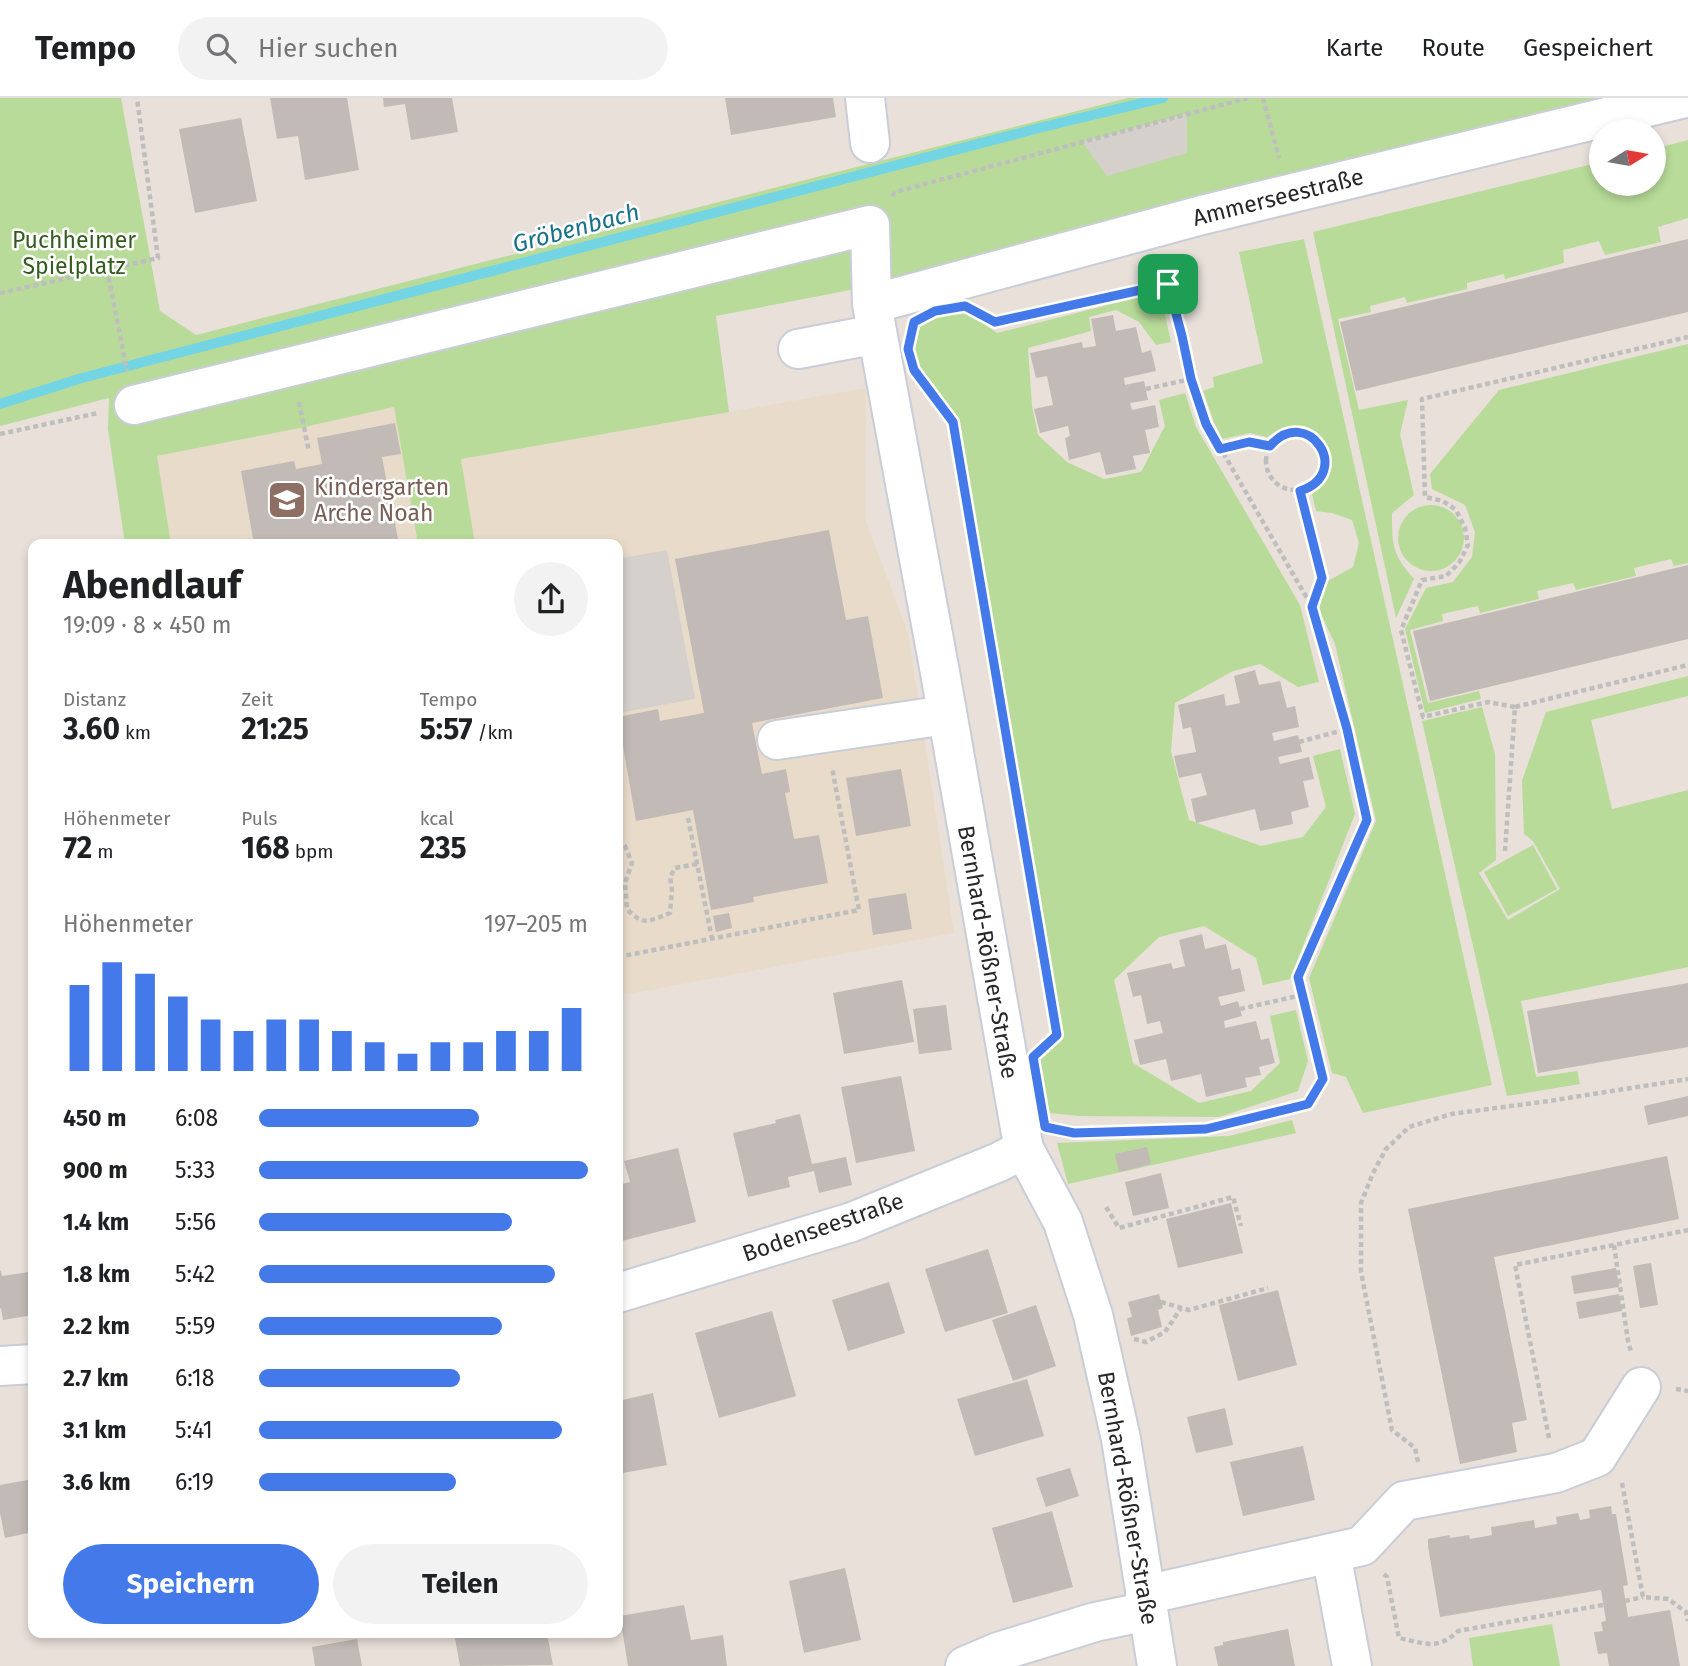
<!DOCTYPE html>
<html lang="de">
<head>
<meta charset="utf-8">
<style>
  body { margin:0; font-family:"Fira Sans",sans-serif; background:#f2f2f2; color:#202124; height:100vh; display:flex; flex-direction:column; font-size:26px; white-space:nowrap }
  * { box-sizing:border-box; margin:0 }
  p { font-size:23px; color:#757577 }
  .icon { flex:none; width:38px; height:38px; fill:none; stroke:currentColor; stroke-width:2; stroke-linecap:round; stroke-linejoin:round }
  .map { position:relative; flex:1; overflow:hidden }
  .details { position:absolute; left:28px; top:441px; width:595px; height:1099px; display:flex; flex-direction:column; background:#fff; border-radius:14px; box-shadow:0 4px 10px #0003 }
  .details>* { flex:none }
  .needle { width:46px; rotate:79deg }
  .fabs { position:absolute; left:1589px; top:21px; display:grid; gap:14px }
  .fabs a { display:grid; place-items:center; width:77px; height:77px; border-radius:50%; background:#fff; box-shadow:0 4px 10px #0003; font-size:35px }
  .pin { position:absolute; display:grid; place-items:center; width:60px; height:60px; color:#fff; margin:-30px; border-radius:14px; box-shadow:0 4px 10px #0006 }
  .round { display:grid; place-items:center; flex:none; width:74px; height:74px; border-radius:37px; background:#f2f2f2 }
  .summary { display:flex; align-items:center; justify-content:space-between; height:119px; padding:0 35px }
  h1 { font-size:38px; font-weight:700; line-height:52px }
  .metrics { display:grid; grid-template-columns:repeat(3,1fr); gap:10px; height:119px; padding:7px 35px }
  .metrics div { display:grid; align-content:center }
  .metrics b { font-size:30px; font-weight:700 }
  .metrics small { font-size:19px; font-weight:400 }
  .metrics p { font-size:19px }
  .chart { height:196px; padding:14px 35px }
  .chart p { display:flex; justify-content:space-between }
  .chart svg { width:100%; height:126px; margin-top:7px; stroke:#4479ea; stroke-width:6 }
  .cta { display:flex; gap:14px; margin-top:auto; padding:14px 35px }
  .cta a { flex:1; height:80px; border-radius:42px; background:#4479ea; color:#fff; font-size:28px; font-weight:700; line-height:80px; text-align:center }
  .cta a+a { background:#f2f2f2; color:#202124 }
  ul { padding:0 35px; list-style:none; font-size:23px }
  li { display:grid; grid-template-columns:112px 84px 1fr; align-items:center; height:52px }
  li i { height:18px; border-radius:9px; background:#4479ea }
  header { display:flex; align-items:center; gap:42px; box-sizing:border-box; height:98px; padding:0 35px; background:#fff; border-bottom:2px solid #e0e0e0 }
  header strong { font-size:33px }
  nav { display:flex; gap:38px; margin-inline-start:auto; font-size:24px }
  .search { width:490px; height:63px; background:#f2f2f2; display:flex; align-items:center; gap:18px; box-sizing:border-box; padding:0 24px; border-radius:38px; color:#757577; font-size:26px }
  .map>svg:first-child { display:block }
  .education { fill:#e9dbc9 }
  .green { fill:#b8db99 }
  .plaza { fill:#d5d0cb }
  .lines { fill:none; stroke-linecap:round; stroke-linejoin:round }
  .stream { stroke:#73d4e3; stroke-width:10 }
  .building { fill:#c1bab6 }
  .minor-casing { stroke:#c8cdd8; stroke-width:42 }
  .path { stroke:#bebebe; stroke-width:4.5; stroke-dasharray:5 3.5; stroke-linecap:butt }
  .minor { stroke:#fff; stroke-width:38 }
  .route-casing { stroke:#fff; stroke-width:14 }
  .route { stroke:#4479ea; stroke-width:9 }
  .labels { text-anchor:middle; stroke-width:5; stroke-linejoin:round; paint-order:stroke }
  .street-label { font-size:23px; fill:#272727; stroke:#fff }
  .park-label { font-size:23px; fill:#335c1e; stroke:#fff }
  .education-label { font-size:23px; fill:#785e54; stroke:#fff; text-anchor:start }
  .water-label { font-size:24px; font-style:italic; fill:#17728a; stroke:#fff }
</style>
</head>
<body>
<header>
<strong>Tempo</strong>
<div class="search"><svg class="icon" aria-label="search" viewBox="0 0 24 24"><circle cx="10" cy="10" r="6"/><path d="M15 15l6 6"/></svg>Hier suchen</div>
<nav><a>Karte</a><a>Route</a><a>Gespeichert</a></nav>
</header>
<div class="map">
<svg width="1688" height="1568" viewBox="0 0 1688 1568">
  <rect width="100%" height="100%" fill="#e8e0d9"/>
  <!-- education -->
  <path class="education" d="M866 290V423L908 535 954 835 618 898V446H475L461 361Z
    M394 309 418 446H171L157 358 300 330Z"/>
  <!-- green -->
  <path class="green" d="M0 0H121L160 213 196 237 1128 0H1636L850 192 716 218 729 314 461 361 475 446H418L394 309 300 330 157 358 171 446H125L108 331 109 300 0 328Z
    M1688 42V120L1658 129 1661 144 1605 157 1599 143 1563 152 1564 165 1505 181 1504 176 1467 185V191L1407 205 1405 199 1370 208 1371 214 1338 221 1359 312 1408 302 1400 336 1414 397 1392 415C1392 447 1392 456 1414 481L1396 520 1313 134 1601 64V86H1654V51Z
    M1304 141 1492 987 1363 1015 1346 979 1332 975 1309 880 1376 723 1335 546 1318 510 1326 484 1353 469 1359 445 1352 422 1332 415 1316 413 1312 396 1325 384 1332 367 1323 341 1304 328 1284 329 1267 339 1250 335 1222 341 1214 324 1203 293 1214 289 1213 279 1263 265 1239 154Z
    M1160 194 1171 244 1156 247 1139 224 1116 212 1089 219 1091 233 1028 250 1032 308 1038 337 1067 364 1104 381 1141 374 1165 328 1159 302 1185 295 1196 329 1300 507 1319 584 1298 589 1260 566 1233 573 1175 605 1171 653 1189 722 1261 748 1303 739 1326 709 1313 658 1340 651 1355 716 1290 881 1263 887 1256 860 1204 828 1159 839 1114 882 1133 965 1199 1005 1251 993 1280 965 1270 918 1296 912 1308 963 1298 993 1219 1019 1080 1018 1049 1015 1038 963 1063 941 959 321 922 275 913 251 917 229 937 217 965 213 997 235Z
    M1688 246V465L1674 468 1671 461 1634 470 1636 478 1576 492 1573 485 1537 493 1539 501 1480 515 1478 508 1442 516 1443 523 1410 532 1428 605 1479 593 1481 601 1425 615 1405 531 1426 490 1453 484 1472 459 1475 434 1465 407 1432 391 1430 376 1499 292Z
    M1398 440a33 33 0 1 1 66 0a33 33 0 1 1-66 0Z
    M1688 578V598L1591 622 1612 711 1688 692V869L1521 903 1536 979 1577 973 1580 986 1507 998 1422 623 1482 609 1495 656 1496 762 1479 775 1508 822 1560 791 1533 743 1524 736 1522 683 1546 614Z
    M1533 747 1557 791 1508 818 1484 774Z
    M1292 1022 1296 1035 1068 1086 1057 1045 1229 1038Z
    M1552 1526 1560 1568H1473L1469 1540Z"/>
  <!-- plaza -->
  <path class="plaza" d="M1187 16V55L1107 78 1082 44Z
    M667 452 695 601 618 615V461Z"/>
  <g class="lines">
    <!-- stream -->
    <path class="stream" d="M0 306 82 280 1043 29 1163 0"/>
  </g>
  <!-- building -->
  <path class="building" d="M270 0H347L359 72 305 82 298 38 277 41Z
    M383 0H452L458 34 411 42 405 6 384 9Z
    M725 0H833L836 19 731 37Z
    M241 20 257 103 195 115 179 31Z
    M1688 141V214L1356 293 1340 224Z
    M1113 217 1116 233 1136 229 1142 255 1151 252 1156 273 1124 280 1125 287 1144 283 1148 302 1130 305 1132 312 1155 307 1159 329 1145 332 1150 355 1133 358 1136 371 1106 377 1100 354 1069 362 1065 340 1070 338 1068 328 1040 335 1034 311 1053 307 1047 278 1036 280 1030 255 1082 244 1083 250 1096 248 1091 221Z
    M395 325 401 356 382 359 399 446H254L241 373 294 363 296 371 322 366 317 340Z
    M829 432 846 522 868 518 883 600 752 625 762 676 786 671 790 694 785 695 794 741 819 737 828 785 753 799 754 804 711 812 693 712 636 723 618 619 658 611 660 623 704 615 675 461Z
    M1688 467V541L1430 603 1413 533Z
    M1255 572 1259 587 1280 583 1287 610 1295 608 1299 629 1272 635 1274 643 1298 637 1302 654 1278 659 1280 666 1309 659 1314 681 1303 683 1309 709 1291 714 1293 726 1260 733 1255 711 1196 725 1191 701 1207 697 1201 675 1179 680 1174 658 1196 654 1191 629 1183 631 1178 607 1224 596 1226 608 1240 605 1234 578Z
    M901 671 911 728 856 738 846 680Z
    M906 795 912 831 873 837 868 801Z
    M729 815 732 830 716 834 713 818Z
    M1202 836 1205 851 1226 846 1232 872 1240 870 1245 893 1218 899 1221 908 1238 903 1240 911 1242 918 1224 923 1225 930 1256 923 1261 942 1269 940 1275 965 1259 969 1261 977 1245 980 1247 989 1206 999 1201 976 1171 983 1166 961 1140 967 1134 942 1163 935 1160 923 1147 926 1141 897 1133 899 1127 875 1171 865 1173 871 1185 868 1179 842Z
    M902 882 914 944 844 956 833 895Z
    M1688 885V949L1538 975 1527 913Z
    M946 907 952 952 919 956 913 911Z
    M901 978 915 1053 856 1065 841 989Z
    M1688 998V1018L1648 1027 1644 1008Z
    M800 1016 812 1066 846 1059 852 1087 819 1095 814 1073 788 1079 790 1089 748 1099 733 1035 776 1025 775 1022Z
    M1147 1049 1151 1066 1119 1074 1115 1056Z
    M678 1050 696 1124 618 1144V1087L630 1084 624 1063Z
    M1667 1058 1679 1121 1494 1159 1527 1322 1512 1325 1517 1354 1460 1366 1408 1111Z
    M1161 1075 1169 1110 1133 1118 1125 1084Z
    M1231 1105 1243 1155 1178 1170 1166 1121Z
    M988 1151 1008 1215 945 1234 925 1171Z
    M1651 1165 1658 1207 1640 1210 1633 1168Z
    M1616 1170 1619 1189 1574 1196 1571 1178Z
    M1 1172 2 1178 29 1174 33 1202V1217L3 1222 1 1210 0 1211V1173Z
    M889 1184 905 1235 848 1253 832 1202Z
    M1278 1192 1297 1267 1238 1283 1219 1207Z
    M1159 1196 1163 1210 1158 1212 1162 1229 1131 1238 1127 1220 1132 1219 1128 1204Z
    M1619 1196 1622 1213 1579 1221 1576 1204Z
    M1036 1207 1056 1268 1013 1283 992 1222Z
    M772 1213 796 1298 719 1320 695 1235Z
    M1027 1281 1044 1338 975 1358 957 1301Z
    M653 1295 667 1367 618 1376V1303Z
    M1225 1310 1233 1347 1196 1355 1187 1319Z
    M1303 1348 1315 1402 1243 1418 1230 1364Z
    M1070 1370 1079 1398 1046 1409 1036 1380Z
    M33 1381V1434L5 1440 0 1415V1387Z
    M1611 1408 1612 1416H1616L1628 1487 1623 1488 1628 1519 1670 1512 1680 1568H1609L1607 1555 1598 1556 1594 1534 1603 1533 1601 1524 1606 1523 1601 1492 1440 1519 1428 1448V1441L1450 1437V1440L1469 1437 1470 1441 1492 1437 1491 1429 1534 1422 1535 1430 1557 1426 1556 1419 1578 1415 1580 1422 1590 1420 1589 1412Z
    M1052 1413 1073 1489 1013 1505 992 1430Z
    M845 1470 861 1542 804 1555 789 1483Z
    M684 1507 691 1542 723 1537 727 1568H628L620 1518Z
    M1288 1531 1295 1568H1218L1214 1549 1223 1547V1544Z
    M454 1535H547L553 1567 460 1568Z
    M357 1541 362 1568H315L312 1549Z"/>
  <g class="lines">
    <!-- minor casing -->
    <g class="minor-casing">
      <path id="minor" d="M865 0 870 45
        M872 206 1202 117 1685 0
        M798 251 877 236
        M134 307 870 127 872 206 941 580 1020 1030 1024 1051 1063 1124 1093 1217 1121 1341 1157 1568
        M777 642 946 617
        M618 1195 852 1124 999 1064 1024 1051
        M0 1268 33 1266
        M1331 1455 1352 1568
        M1145 1497 1362 1448 1404 1403 1556 1375 1597 1359 1641 1289
        M965 1568 998 1554 1095 1524 1148 1513"/>
    </g>
    <!-- path -->
    <path class="path" d="M1263 0 1279 60
      M892 98 895 94 1248 0
      M107 171 127 273
      M0 195 158 160 137 0
      M980 216 995 224 1168 186
      M927 289 953 324 1057 937 1043 950
      M1146 291 1191 281
      M299 304 309 354
      M1266 363a29 29 0 1 1 58 0a29 29 0 1 1-58 0Z
      M0 336 98 315
      M1220 351 1249 344 1270 348
      M1299 393 1322 480 1312 509
      M1515 609 1488 604 1423 619 1401 532 1422 482 1446 478 1459 465 1468 447 1465 430 1456 412 1443 403 1425 399 1422 301 1688 239
      M1299 644 1347 631
      M688 720 712 841
      M618 742 625 748 632 765 625 785 627 811C644 829 649 823 670 815L672 792 670 779 675 770 697 766
      M1505 753 1515 609 1688 567
      M618 859 859 812 832 670
      M1240 911 1302 897
      M1058 1031 1074 1035 1206 1031 1308 1006 1323 981 1298 879 1367 722 1347 631 1312 509 1206 325 1191 281 1182 238 1162 167
      M1106 1109 1119 1130 1233 1099 1241 1128
      M1614 1147 1628 1243 1631 1254
      M1161 1204 1189 1212 1268 1190
      M1134 1241 1146 1244 1165 1234 1181 1210
      M1676 1291 1688 1293
      M1549 1340 1515 1167 1688 1132
      M1418 1364 1415 1350 1392 1332 1361 1174V1105L1373 1075 1386 1051 1409 1029 1451 1016 1549 1003 1688 981
      M1622 1385 1643 1499 1668 1501 1686 1514 1688 1523
      M1384 1476 1387 1479 1399 1540C1424 1545 1438 1553 1458 1533L1603 1507
      M1625 1503 1643 1499"/>
    <!-- minor -->
    <use href="#minor" class="minor"/>
  </g>
  <g class="lines">
    <!-- route casing -->
    <g class="route-casing">
      <path id="route" d="M1168 186 1182 238 1191 281 1206 326 1220 351 1249 344 1270 348C1307 305 1355 375 1300 393L1322 480 1312 509 1347 631 1367 722 1298 879 1323 981 1308 1006 1206 1031 1074 1035 1045 1029 1033 959 1057 937 953 324 914 272 908 251 914 224 935 213 965 208 995 224Z"/>
    </g>
    <!-- route -->
    <use href="#route" class="route"/>
  </g>
  <!-- icons -->
  <defs>
    <g id="school-square" transform="scale(2.0125)"><rect x="-9" y="-9" width="18" height="18" rx="4" fill="#8d6e63" stroke="#fff"/><path d="M0-5L7-2L0 1L-7-2ZM-4 1L0 2.5L4 1V4Q0 6-4 4Z" fill="#fff"/></g>
  </defs>
  <g fill-rule="evenodd">
    <use href="#school-square" x="287" y="402"/>
  </g>
  <g class="labels">
    <!-- street labels -->
    <g class="street-label">
      <text transform="translate(1278 99) rotate(-14)" y="8">Ammerseestraße</text>
      <text transform="translate(988 854) rotate(80)" y="8">Bernhard-Rößner-Straße</text>
      <text transform="translate(823 1129) rotate(-19)" y="8">Bodenseestraße</text>
      <text transform="translate(1128 1400) rotate(80)" y="8">Bernhard-Rößner-Straße</text>
    </g>
    <!-- park labels -->
    <g class="park-label">
      <text x="74" y="150">Puchheimer<tspan x="74" dy="26">Spielplatz</tspan></text>
    </g>
    <!-- education labels -->
    <g class="education-label">
      <text x="314" y="397">Kindergarten<tspan x="314" dy="26">Arche Noah</tspan></text>
    </g>
    <!-- water labels -->
    <g class="water-label">
      <text transform="translate(576 130) rotate(-15)" y="8">Gröbenbach</text>
    </g>
  </g>
</svg>
<div class="fabs">
<a><svg class="needle" viewBox="-14 -14 28 28"><path d="M0-13l5 13h-10z" fill="#e53935"/><path d="M0 13l5-13h-10z" fill="#757577"/></svg></a>
</div>
<div class="pin" style="left:1168px;top:186px;background:#1e9e55"><svg class="icon" aria-label="arrive" viewBox="0 0 24 24"><path d="M6 21V4h12l-3 4 3 4H6"/></svg></div>
<section class="details">
<div class="summary"><div><h1>Abendlauf</h1><p>19:09 · 8 × 450 m</p></div><a class="round"><svg class="icon" aria-label="share" viewBox="0 0 24 24"><path d="M12 15V3M7 8l5-5 5 5M5 13v7h14v-7"/></svg></a></div>
<div class="metrics">
<div><p>Distanz</p><b>3.60<small> km</small></b></div>
<div><p>Zeit</p><b>21:25</b></div>
<div><p>Tempo</p><b>5:57<small> /km</small></b></div>
</div>
<div class="metrics">
<div><p>Höhenmeter</p><b>72<small> m</small></b></div>
<div><p>Puls</p><b>168<small> bpm</small></b></div>
<div><p>kcal</p><b>235</b></div>
</div>
<div class="chart"><p><span>Höhenmeter</span>197–205 m</p>
<svg viewBox="0 0 160 44" preserveAspectRatio="none"><path d="M5 44V14M15 44V6M25 44V10M35 44V18M45 44V26M55 44V30M65 44V26M75 44V26M85 44V30M95 44V34M105 44V38M115 44V34M125 44V34M135 44V30M145 44V30M155 44V22"/></svg>
</div>
<ul>
<li><b>450 m</b>6:08<i style="width:67%"></i></li>
<li><b>900 m</b>5:33<i style="width:100%"></i></li>
<li><b>1.4 km</b>5:56<i style="width:77%"></i></li>
<li><b>1.8 km</b>5:42<i style="width:90%"></i></li>
<li><b>2.2 km</b>5:59<i style="width:74%"></i></li>
<li><b>2.7 km</b>6:18<i style="width:61%"></i></li>
<li><b>3.1 km</b>5:41<i style="width:92%"></i></li>
<li><b>3.6 km</b>6:19<i style="width:60%"></i></li>
</ul>
<div class="cta"><a>Speichern</a><a>Teilen</a></div>
</section>
</div>
</body>
</html>
